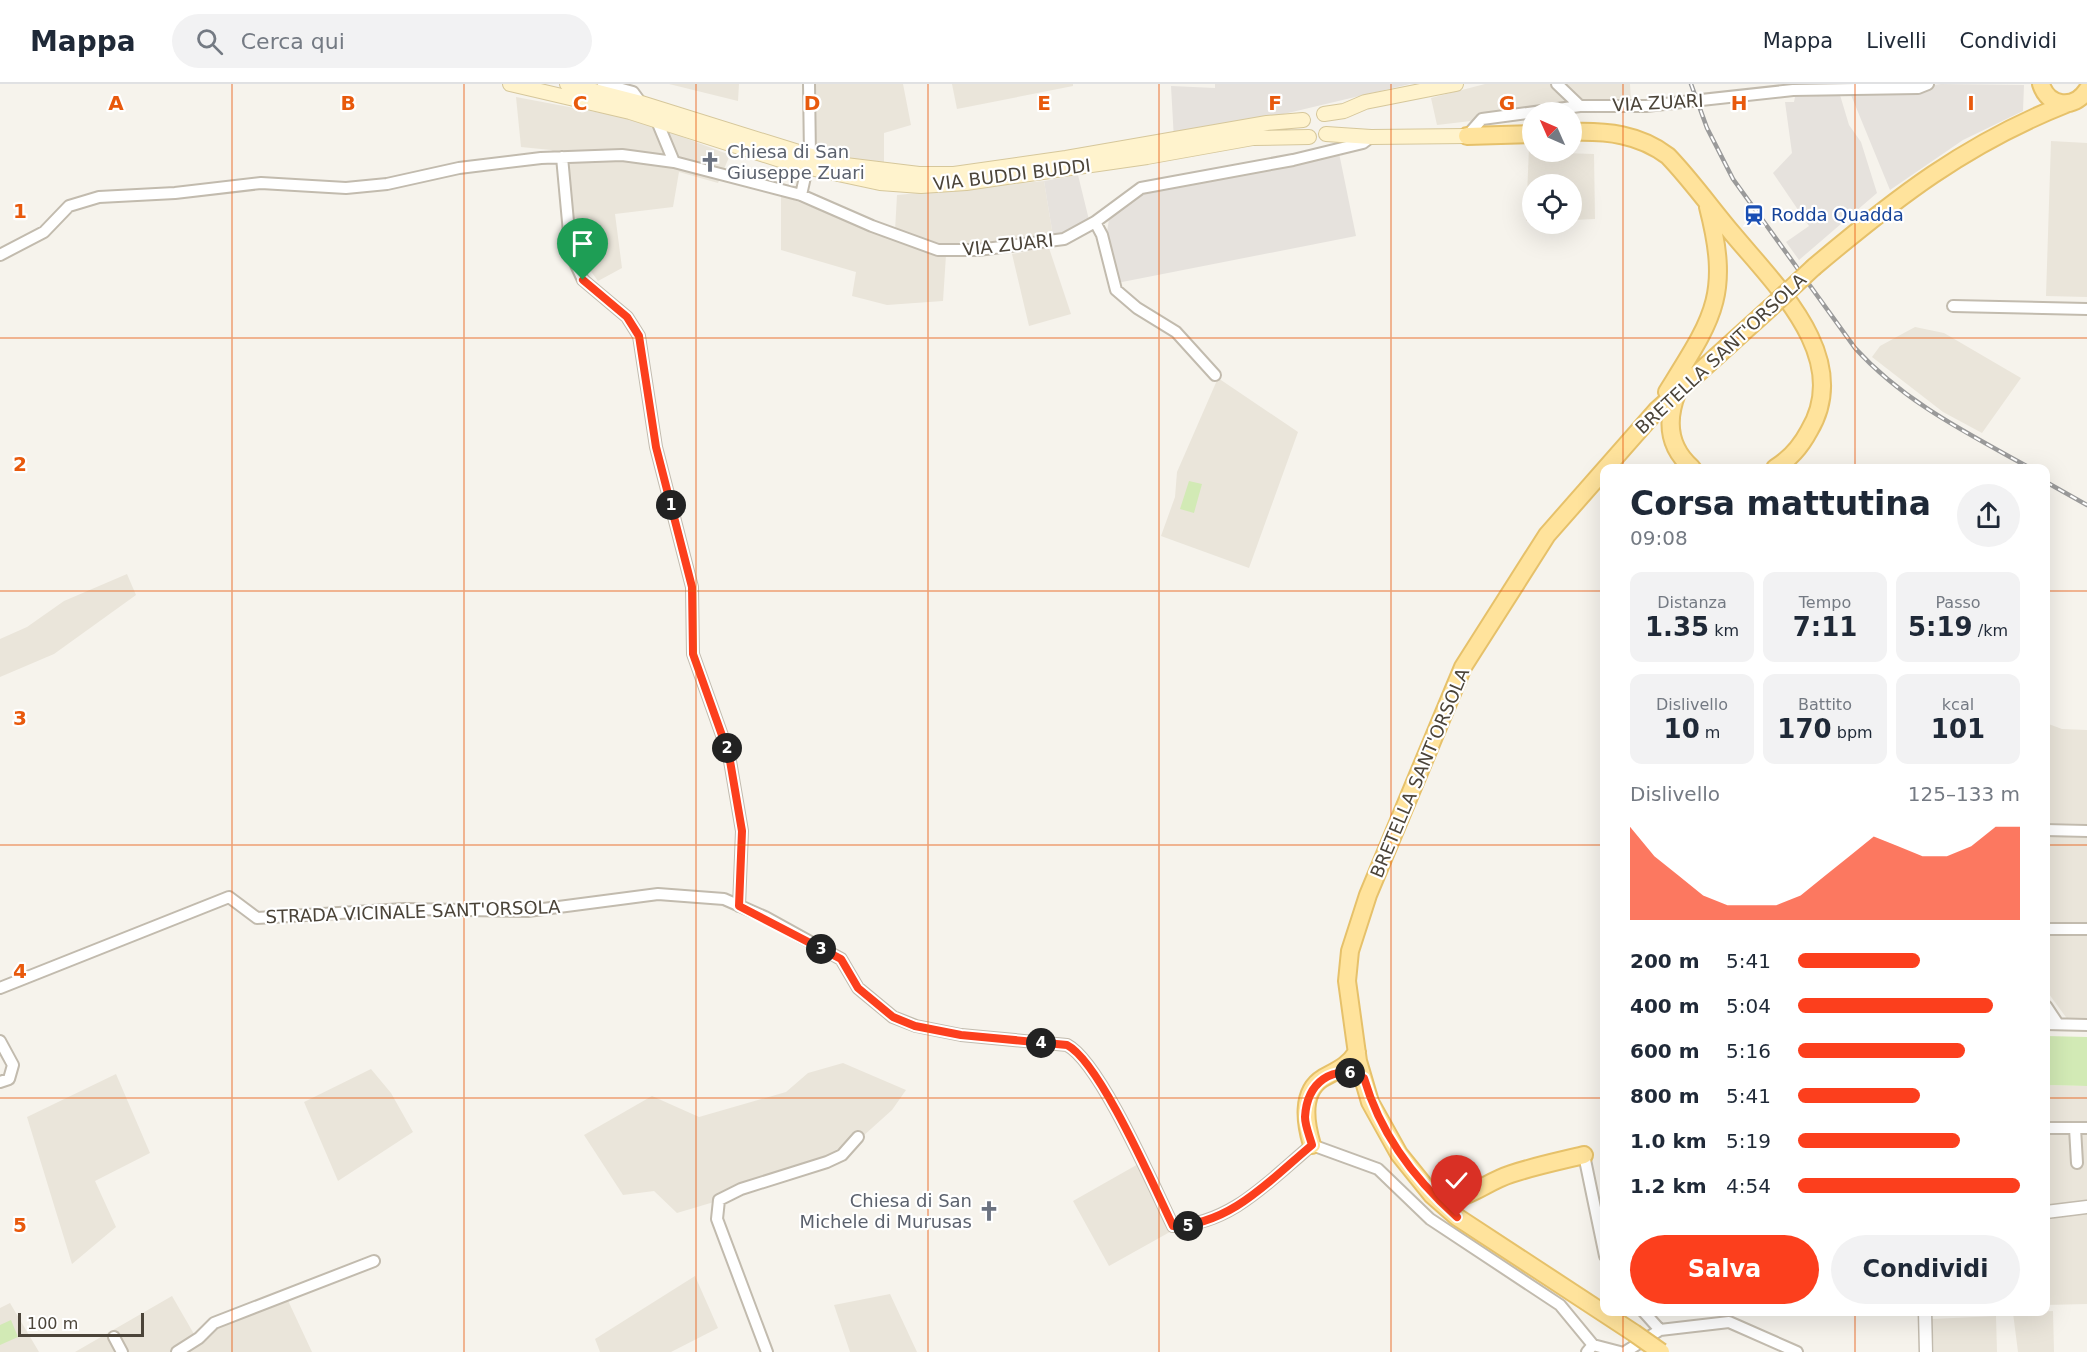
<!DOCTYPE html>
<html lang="it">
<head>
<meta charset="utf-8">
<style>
  body { margin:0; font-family:"DejaVu Sans",sans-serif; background:#f2f2f3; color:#1f2937; height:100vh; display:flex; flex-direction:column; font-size:22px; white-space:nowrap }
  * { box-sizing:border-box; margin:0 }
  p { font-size:20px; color:#747a83 }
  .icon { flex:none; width:33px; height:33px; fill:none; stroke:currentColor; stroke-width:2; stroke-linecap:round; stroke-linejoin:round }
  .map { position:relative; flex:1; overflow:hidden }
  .details { position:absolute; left:1600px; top:380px; width:450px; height:852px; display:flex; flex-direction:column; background:#fff; border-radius:12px; box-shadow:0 6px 24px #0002 }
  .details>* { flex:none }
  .needle { width:39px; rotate:315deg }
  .fabs { position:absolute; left:1522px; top:18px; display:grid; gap:12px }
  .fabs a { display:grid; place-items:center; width:60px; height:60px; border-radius:50%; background:#fff; box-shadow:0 6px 24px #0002; font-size:30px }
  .scale { position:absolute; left:18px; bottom:15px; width:126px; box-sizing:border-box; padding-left:6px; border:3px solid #4b4439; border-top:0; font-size:16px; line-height:21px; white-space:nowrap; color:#4b4439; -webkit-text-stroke:4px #fff; paint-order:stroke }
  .pin { position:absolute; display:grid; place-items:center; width:51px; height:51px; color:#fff; margin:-62px -26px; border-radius:50% 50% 50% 0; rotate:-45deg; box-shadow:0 0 6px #0007 }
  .pin .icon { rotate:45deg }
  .km { position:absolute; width:30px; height:30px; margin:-15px; border-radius:50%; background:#222; color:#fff; font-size:16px; line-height:30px; text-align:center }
  .round { display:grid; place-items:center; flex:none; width:63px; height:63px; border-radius:32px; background:#f2f2f3 }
  .overview { display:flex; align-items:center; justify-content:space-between; height:102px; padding:0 30px }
  h1 { font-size:33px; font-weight:700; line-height:45px }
  .metrics { display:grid; grid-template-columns:repeat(3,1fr); gap:9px; height:102px; padding:6px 30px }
  .metrics div { display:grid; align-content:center; border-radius:12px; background:#f2f2f3; text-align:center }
  .metrics b { font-size:26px; font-weight:700 }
  .metrics small { font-size:16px; font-weight:400 }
  .metrics p { font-size:16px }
  .chart { height:168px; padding:12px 30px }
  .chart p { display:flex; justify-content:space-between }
  .chart svg { width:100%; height:108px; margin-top:6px; fill:#fc3f1d; opacity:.7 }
  .button { display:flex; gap:12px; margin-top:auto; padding:12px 30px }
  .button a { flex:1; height:69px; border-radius:36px; background:#fc3f1d; color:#fff; font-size:24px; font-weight:700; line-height:69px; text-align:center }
  .button a+a { background:#f2f2f3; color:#1f2937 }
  ul { padding:0 30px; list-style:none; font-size:20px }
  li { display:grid; grid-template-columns:96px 72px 1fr; align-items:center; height:45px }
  li i { height:15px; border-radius:8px; background:#fc3f1d }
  header { display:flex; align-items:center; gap:36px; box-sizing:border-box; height:84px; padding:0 30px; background:#fff; border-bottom:2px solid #e0e1e3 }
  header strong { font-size:28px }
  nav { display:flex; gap:33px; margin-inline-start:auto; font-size:21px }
  .search { width:420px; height:54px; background:#f2f2f3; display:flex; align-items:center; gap:15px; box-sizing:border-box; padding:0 21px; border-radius:33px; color:#747a83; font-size:22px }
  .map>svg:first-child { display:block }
  .residential { fill:#eae5da }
  .industrial { fill:#e6e2dd }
  .green { fill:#d2eab5 }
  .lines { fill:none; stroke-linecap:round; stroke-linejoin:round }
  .minor-casing { stroke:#c2bbae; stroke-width:14 }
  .tertiary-casing { stroke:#c2bbae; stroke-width:15 }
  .secondary-casing { stroke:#d6c79b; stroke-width:16 }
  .primary-casing { stroke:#e6c16a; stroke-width:20 }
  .minor { stroke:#fff; stroke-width:10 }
  .tertiary { stroke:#fff; stroke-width:12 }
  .secondary { stroke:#fff3cd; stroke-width:14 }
  .primary { stroke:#ffe39c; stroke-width:16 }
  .rail-casing { stroke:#9a9a9a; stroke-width:4.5 }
  .rail { stroke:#fff; stroke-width:2; stroke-dasharray:7; stroke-linecap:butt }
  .primary-bridge-casing { stroke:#e6c16a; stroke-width:20; stroke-linecap:butt }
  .primary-bridge { stroke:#ffe39c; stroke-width:16 }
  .route-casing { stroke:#fff; stroke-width:12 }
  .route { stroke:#fc3f1d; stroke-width:8 }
  .grid { fill:none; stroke:#e8590c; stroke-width:1.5; stroke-opacity:0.55 }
  .labels { text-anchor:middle; stroke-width:4.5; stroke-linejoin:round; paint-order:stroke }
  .street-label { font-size:18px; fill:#4b4439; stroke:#fff }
  .worship-label { font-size:18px; fill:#5b616d; stroke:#fff; text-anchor:start }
  .transit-label { font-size:18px; fill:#164399; stroke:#fff; text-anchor:start }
  .grid-label { font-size:20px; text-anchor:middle; font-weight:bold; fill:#e8590c; stroke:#fff; stroke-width:4.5; stroke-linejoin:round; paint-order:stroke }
</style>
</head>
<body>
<header>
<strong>Mappa</strong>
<div class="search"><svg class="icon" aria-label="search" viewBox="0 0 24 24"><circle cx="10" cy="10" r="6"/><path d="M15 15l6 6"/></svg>Cerca qui</div>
<nav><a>Mappa</a><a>Livelli</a><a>Condividi</a></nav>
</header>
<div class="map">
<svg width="2087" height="1268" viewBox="0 0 2087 1268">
  <rect width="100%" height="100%" fill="#f6f3ec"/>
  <!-- residential -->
  <path class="residential" d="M669 0H739L738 17Z
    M811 0H903L911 41 884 49V82L812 68Z
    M952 0H1073V2L957 25Z
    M1485 0H1630L1631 18 1437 41 1431 14Z
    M516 13 638 36 730 71 718 99 679 88 673 123 615 130 622 184 598 197 584 178 565 132V105L570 78 551 66 521 63Z
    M2051 57 2087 59V213L2046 212Z
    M1529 63 1533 64V68L1594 70 1595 135 1572 136V100H1533V137H1526Z
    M1044 97 1053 152 1046 156 953 163 895 147 897 111Z
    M781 111 906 160 946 171 943 217 887 221 852 212 856 188 781 166Z
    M1049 164 1071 230 1029 242 1012 170Z
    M1915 243 1944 249 2021 294 1982 349 1943 328 1872 273 1880 262Z
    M1218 294 1298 348 1249 484 1161 452 1175 413 1177 388Z
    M127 490 136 511 54 570 0 593V555L27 543 64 517Z
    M2046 639 2062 645 2087 646V740L2046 739Z
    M2046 752 2087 754V838H2046Z
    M2046 851 2087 852V937L2068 936 2046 906Z
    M843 979 906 1006 892 1026 842 1071 724 1115 677 1129 654 1107 623 1111 584 1051 652 1012 699 1033 786 1008 808 989Z
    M371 985 391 1009 413 1048 338 1097 304 1018Z
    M116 990 150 1069 95 1097 116 1143 72 1180 27 1033Z
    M2046 1001 2087 1002V1038L2046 1037Z
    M2046 1049H2072L2074 1084 2081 1083 2080 1049H2087V1118L2046 1121Z
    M1140 1079 1177 1144 1109 1182 1073 1117Z
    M2087 1130V1220L2046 1221V1135Z
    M695 1192 718 1244 671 1268H600L595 1255Z
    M284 1208 312 1268H75L172 1212 194 1250Z
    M890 1210 917 1268H850L834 1221Z
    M10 1219 39 1268H0V1224Z
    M2053 1227 2054 1268H2018L2013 1229Z
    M1996 1232 1997 1268H1934L1932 1235Z"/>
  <!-- industrial -->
  <path class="industrial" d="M1215 0H1410L1174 56 1171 2 1215 4Z
    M1941 0 2024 1 2023 27 1963 56 1890 106 1851 11Z
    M1840 11 1849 41 1861 58 1877 109 1799 176 1786 158 1809 142 1773 89 1792 69 1785 18H1794L1795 13Z
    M1339 69 1356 152 1117 199 1106 155 1109 135 1124 121 1157 102Z
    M1078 91 1090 140 1053 152 1044 97Z"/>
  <!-- green -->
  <path class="green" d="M1189 397 1202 400 1194 429 1180 425Z
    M2046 952 2087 953V1002L2046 1001Z
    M11 1236 18 1253 0 1261V1241Z"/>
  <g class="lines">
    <!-- minor casing -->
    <g class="minor-casing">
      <path id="minor" d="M603 0 633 8 641 19
        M809 0 810 73
        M1557 0 1580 22
        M1467 52 1482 35 1580 22H1646L1793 6 1918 4 1928 0
        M562 73 571 170 583 196 627 233 639 252 656 363 692 503 693 570 729 671 742 747 739 822
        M674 78 801 111 872 142 938 166H978L1064 155 1095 138 1141 104 1293 76 1363 59 1371 53
        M801 111 807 84
        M1095 138 1102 151 1116 206 1137 224 1176 248 1215 291
        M0 171 44 148 69 122 99 113 175 109 261 99 346 104 387 100 459 84 541 74 622 71 674 78 657 37
        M1953 222 2087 225
        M2046 746 2087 747
        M2046 845H2087
        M0 904 229 813 257 834 404 825 528 827 658 810 724 815 765 833 841 875 858 904 893 933 916 942 961 951 1067 961C1100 978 1154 1103 1173 1142 1231 1141 1271 1095 1312 1061L1378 1085 1430 1135 1560 1221 1593 1261
        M2046 922 2058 940
        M2046 940 2087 941
        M0 957 13 981 9 995 0 998
        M2046 1044H2087
        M2075 1044 2077 1079
        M1584 1071 1605 1172
        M1643 1227 1660 1246
        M114 1253 122 1268
        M177 1268 199 1254 214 1239 374 1177
        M767 1268 717 1135 719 1116 741 1105 827 1078 842 1071 858 1053
        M1587 1268 1593 1261 1620 1268
        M1625 1268 1660 1246 1729 1238 1797 1268"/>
    </g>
    <!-- tertiary casing -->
    <g class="tertiary-casing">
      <path id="tertiary" d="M2046 1128 2087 1123
        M1925 1227 1926 1268"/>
    </g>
    <!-- secondary casing -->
    <g class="secondary-casing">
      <path id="secondary" d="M510 0 630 28 796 81 880 99 921 102 966 99 1147 73 1253 54 1309 53
        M567 0 641 19 837 80 919 90H954L1066 74 1267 39 1303 36
        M1324 30 1344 27 1365 18 1456 0
        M1326 50 1371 53 1467 52"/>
    </g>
    <!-- primary casing -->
    <g class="primary-casing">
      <path id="primary" d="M2041 0C2048 23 2074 26 2087 6
        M1572 48C1607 47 1639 50 1668 72 1691 96 1711 124 1732 149 1776 202 1853 274 1809 347 1801 362 1790 375 1775 384
        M1467 52 1533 50
        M1814 183C1896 114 1965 60 2066 20
        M1667 308C1713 234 1731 212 1708 123
        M1677 309C1666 337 1668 363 1692 384
        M1312 1061C1306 1041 1300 1008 1323 994 1337 986 1347 983 1357 968
        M1438 1116C1471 1116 1483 1099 1511 1090 1535 1082 1560 1077 1584 1071
        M1634 1249 1457 1133 1432 1111 1399 1070 1370 1018 1358 977 1347 897 1350 867 1368 811 1463 583 1547 451 1656 327 1770 224"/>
    </g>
    <!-- minor -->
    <use href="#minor" class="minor"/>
    <!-- tertiary -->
    <use href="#tertiary" class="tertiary"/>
    <!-- secondary -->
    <use href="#secondary" class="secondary"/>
    <!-- primary -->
    <use href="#primary" class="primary"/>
    <!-- rail casing -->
    <g class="rail-casing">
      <path id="rail" d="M1691 0 1707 44 1733 95 1855 264C1904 318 1967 349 2030 384
        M2046 398 2087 421"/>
    </g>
    <!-- rail -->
    <use href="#rail" class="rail"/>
    <!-- primary-bridge casing -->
    <g class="primary-bridge-casing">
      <path id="primary-bridge" d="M1770 224 1814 183
        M1634 1249 1661 1268"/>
    </g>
    <!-- primary-bridge -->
    <use href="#primary-bridge" class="primary-bridge"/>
  </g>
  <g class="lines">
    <!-- route casing -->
    <g class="route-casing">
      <path id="route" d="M583 196 627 233 639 252 656 363 692 503 693 570 729 671 742 747 739 822 841 875 858 904 893 933 915 942 961 951 1067 961C1100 978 1154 1103 1173 1142 1231 1141 1271 1095 1312 1061 1310 1053 1305 1042 1305 1033 1307 999 1332 979 1364 994 1380 1049 1414 1095 1457 1133"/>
    </g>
    <!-- route -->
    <use href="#route" class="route"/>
  </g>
  <!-- grid -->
  <path class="grid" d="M232 0V1268M464 0V1268M696 0V1268M928 0V1268M1159 0V1268M1391 0V1268M1623 0V384M1855 0V384M0 254H2087M0 507H1605M2046 507H2087M0 761H1605M2046 761H2087M0 1014H1605M2046 1014H2087M1623 1227V1268M1855 1227V1268"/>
  <!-- icons -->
  <defs>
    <g id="church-bare" transform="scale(1.62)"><path d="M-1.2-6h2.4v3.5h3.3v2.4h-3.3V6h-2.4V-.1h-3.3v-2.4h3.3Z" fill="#6b7280" stroke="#fff" stroke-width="2.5" paint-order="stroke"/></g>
    <g id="station-bare" transform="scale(1.62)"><path d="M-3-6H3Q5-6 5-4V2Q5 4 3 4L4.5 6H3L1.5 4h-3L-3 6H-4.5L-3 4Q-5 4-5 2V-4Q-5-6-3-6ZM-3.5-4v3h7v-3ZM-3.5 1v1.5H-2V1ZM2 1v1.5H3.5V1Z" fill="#1a4fb4" stroke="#fff" stroke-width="2.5" paint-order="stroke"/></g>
  </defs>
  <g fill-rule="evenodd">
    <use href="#church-bare" x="710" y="78"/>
    <use href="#station-bare" x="1754" y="131"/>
    <use href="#church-bare" x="989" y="1127"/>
  </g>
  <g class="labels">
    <!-- street labels -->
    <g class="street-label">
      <text transform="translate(1658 19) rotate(-3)" y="6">VIA ZUARI</text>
      <text transform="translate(1012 91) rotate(-7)" y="6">VIA BUDDI BUDDI</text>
      <text transform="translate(1008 161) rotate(-6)" y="6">VIA ZUARI</text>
      <text transform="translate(1721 270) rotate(-43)" y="6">BRETELLA SANT'ORSOLA</text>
      <text transform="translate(1420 689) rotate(-67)" y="6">BRETELLA SANT'ORSOLA</text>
      <text transform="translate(413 828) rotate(-2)" y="6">STRADA VICINALE SANT'ORSOLA</text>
    </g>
    <!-- worship labels -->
    <g class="worship-label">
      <text x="727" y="74">Chiesa di San<tspan x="727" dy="21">Giuseppe Zuari</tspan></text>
      <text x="972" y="1123" text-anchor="end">Chiesa di San<tspan x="972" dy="21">Michele di Murusas</tspan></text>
    </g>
    <!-- transit labels -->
    <g class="transit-label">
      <text x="1771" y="137">Rodda Quadda</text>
    </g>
  </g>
  <g class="grid-label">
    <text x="116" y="26">A</text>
    <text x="348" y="26">B</text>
    <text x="580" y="26">C</text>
    <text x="812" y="26">D</text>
    <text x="1044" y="26">E</text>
    <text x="1275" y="26">F</text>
    <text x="1507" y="26">G</text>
    <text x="1739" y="26">H</text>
    <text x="1971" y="26">I</text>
    <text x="20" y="134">1</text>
    <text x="20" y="387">2</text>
    <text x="20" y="641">3</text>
    <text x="20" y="894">4</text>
    <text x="20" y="1148">5</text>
  </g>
</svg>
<div class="fabs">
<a><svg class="needle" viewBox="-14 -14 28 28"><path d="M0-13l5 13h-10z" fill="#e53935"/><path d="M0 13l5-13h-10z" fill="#747a83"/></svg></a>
<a><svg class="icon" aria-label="locate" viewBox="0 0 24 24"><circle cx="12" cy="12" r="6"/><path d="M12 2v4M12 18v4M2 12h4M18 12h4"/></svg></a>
</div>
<div class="scale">100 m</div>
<div class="pin" style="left:583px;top:196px;background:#1e9e55"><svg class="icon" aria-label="arrive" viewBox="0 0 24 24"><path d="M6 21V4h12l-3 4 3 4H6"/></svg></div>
<div class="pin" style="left:1457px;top:1133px;background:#d93025"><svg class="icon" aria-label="check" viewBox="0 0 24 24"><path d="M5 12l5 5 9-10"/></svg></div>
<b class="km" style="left:671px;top:421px">1</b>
<b class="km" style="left:727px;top:664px">2</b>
<b class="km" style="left:821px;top:865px">3</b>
<b class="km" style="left:1041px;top:959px">4</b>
<b class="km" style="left:1188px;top:1142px">5</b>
<b class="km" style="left:1350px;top:989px">6</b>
<section class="details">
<div class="overview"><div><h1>Corsa mattutina</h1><p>09:08</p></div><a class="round"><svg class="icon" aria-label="share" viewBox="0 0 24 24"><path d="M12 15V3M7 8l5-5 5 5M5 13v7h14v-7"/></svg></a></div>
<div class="metrics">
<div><p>Distanza</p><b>1.35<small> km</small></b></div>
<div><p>Tempo</p><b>7:11</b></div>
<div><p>Passo</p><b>5:19<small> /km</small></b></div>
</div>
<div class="metrics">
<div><p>Dislivello</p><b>10<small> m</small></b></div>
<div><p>Battito</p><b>170<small> bpm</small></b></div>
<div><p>kcal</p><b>101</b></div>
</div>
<div class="chart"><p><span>Dislivello</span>125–133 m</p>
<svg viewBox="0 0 160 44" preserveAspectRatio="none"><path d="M0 44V6L10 18L20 26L30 34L40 38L50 38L60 38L70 34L80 26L90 18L100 10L110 14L120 18L130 18L140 14L150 6L160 6V44z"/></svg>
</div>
<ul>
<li><b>200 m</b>5:41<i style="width:55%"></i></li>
<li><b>400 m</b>5:04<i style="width:88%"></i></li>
<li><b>600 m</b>5:16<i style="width:75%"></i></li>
<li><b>800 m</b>5:41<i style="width:55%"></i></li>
<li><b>1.0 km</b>5:19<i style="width:73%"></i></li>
<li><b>1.2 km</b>4:54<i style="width:100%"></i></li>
</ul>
<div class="button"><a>Salva</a><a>Condividi</a></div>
</section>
</div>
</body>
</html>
